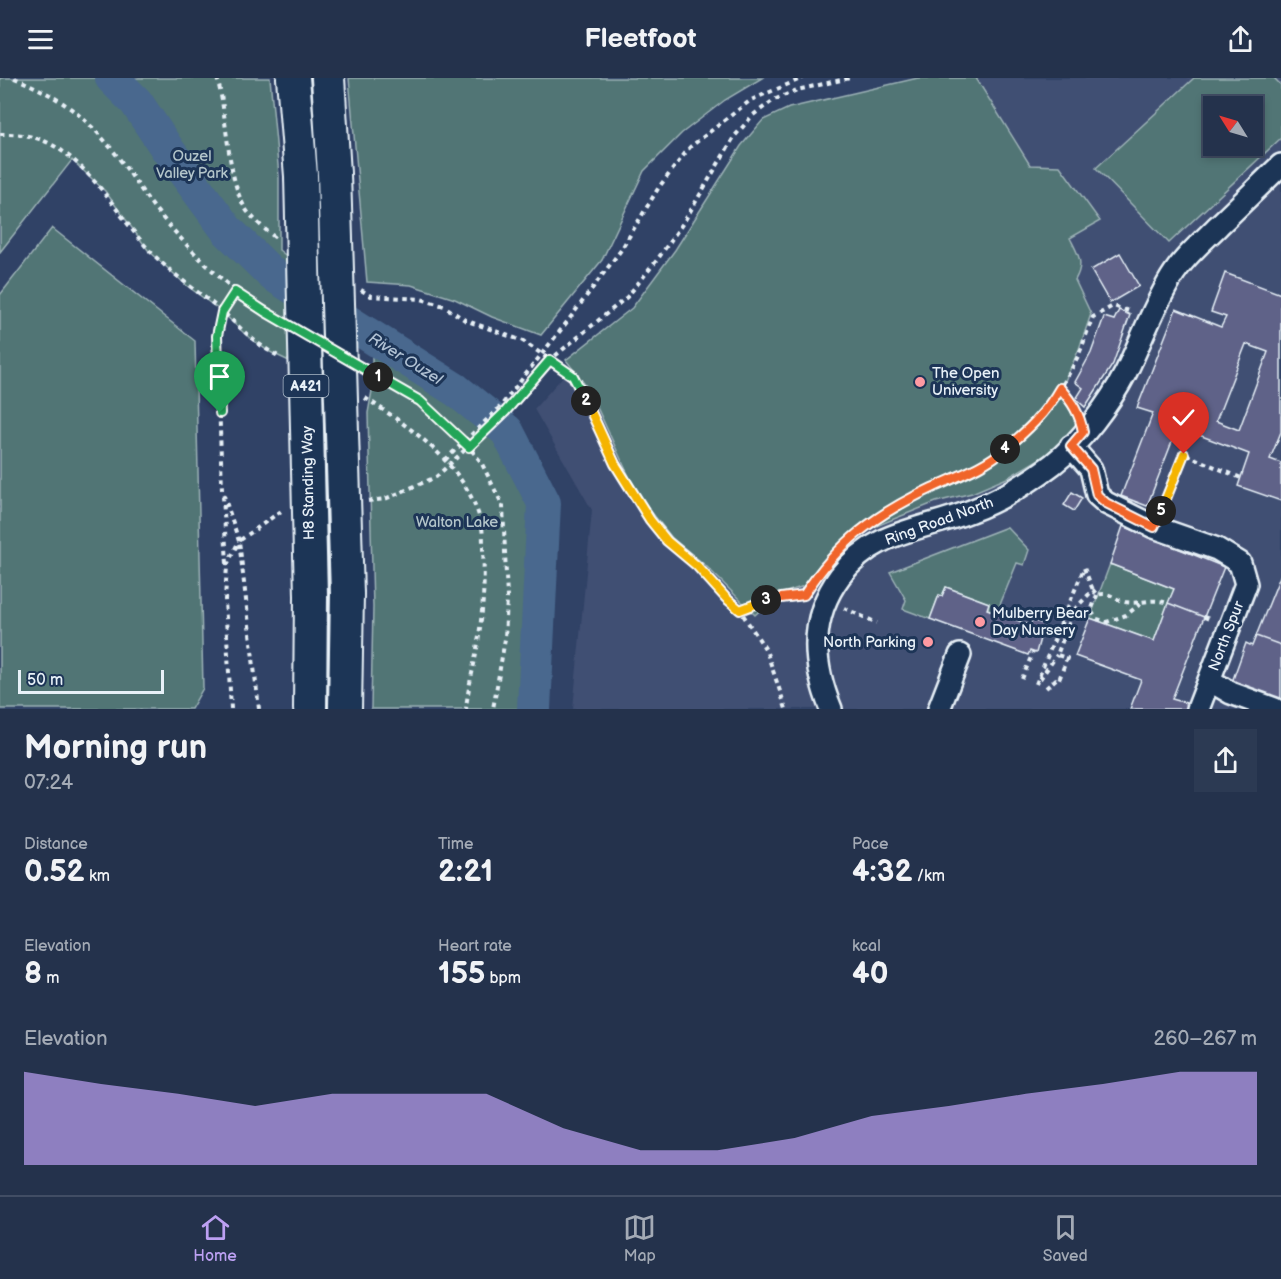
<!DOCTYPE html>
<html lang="en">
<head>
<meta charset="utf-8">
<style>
  body { margin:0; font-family:"Balsamiq Sans",sans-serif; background:#2c3a53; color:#f1f3f6; height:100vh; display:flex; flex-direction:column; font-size:22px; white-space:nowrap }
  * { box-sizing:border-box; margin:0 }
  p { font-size:20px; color:#a3aab5 }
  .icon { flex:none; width:33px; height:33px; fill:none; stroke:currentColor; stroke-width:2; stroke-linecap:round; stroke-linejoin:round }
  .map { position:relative; height:631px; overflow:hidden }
  .panel { display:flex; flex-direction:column; background:#24324c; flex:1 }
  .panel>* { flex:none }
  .needle { width:39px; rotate:307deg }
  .buttons { position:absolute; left:1203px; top:18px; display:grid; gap:12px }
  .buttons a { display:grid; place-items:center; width:60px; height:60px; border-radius:0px; background:#24324c; box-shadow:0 3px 9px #0003,0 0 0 2px #414d64; font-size:30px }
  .scale { position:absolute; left:18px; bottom:15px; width:146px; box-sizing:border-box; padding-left:6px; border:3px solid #e8f1f8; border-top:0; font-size:16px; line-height:21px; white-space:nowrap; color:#e8f1f8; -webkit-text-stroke:4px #1d3557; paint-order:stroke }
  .pin { position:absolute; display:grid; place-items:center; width:51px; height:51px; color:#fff; margin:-62px -26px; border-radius:50% 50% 50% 0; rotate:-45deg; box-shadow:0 0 6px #0007 }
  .pin .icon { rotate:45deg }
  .km { position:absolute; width:30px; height:30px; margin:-15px; border-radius:50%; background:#222; color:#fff; font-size:16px; line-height:30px; text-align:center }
  .round { display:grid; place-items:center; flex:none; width:63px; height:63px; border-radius:0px; background:#2c3a53 }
  .head { display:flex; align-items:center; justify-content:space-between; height:102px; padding:0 24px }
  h1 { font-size:33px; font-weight:800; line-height:45px }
  .figures { display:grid; grid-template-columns:repeat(3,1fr); gap:9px; height:102px; padding:6px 24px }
  .figures div { display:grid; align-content:center }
  .figures b { font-size:30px; font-weight:800 }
  .figures small { font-size:16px; font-weight:400 }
  .figures p { font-size:16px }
  .chart { height:168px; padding:12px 24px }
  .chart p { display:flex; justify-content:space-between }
  .chart svg { width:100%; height:108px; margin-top:6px; fill:#bca0f2; opacity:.7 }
  header { display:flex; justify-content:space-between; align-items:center; height:78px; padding:0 24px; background:#24324c; font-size:27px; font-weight:800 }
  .dock { display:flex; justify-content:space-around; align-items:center; height:84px; border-top:2px solid #414d64; background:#24324c; font-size:16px; color:#a3aab5 }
  .dock a { display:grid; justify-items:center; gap:3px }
  .dock .active { color:#bca0f2 }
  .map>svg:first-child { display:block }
  .built { fill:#414f73; fill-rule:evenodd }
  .green { fill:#517475; stroke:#9cb2b6; stroke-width:1.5; fill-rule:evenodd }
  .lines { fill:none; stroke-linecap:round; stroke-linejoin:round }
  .river { stroke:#48688e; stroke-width:34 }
  .building { fill:#5e6288; stroke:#e8f1f8; stroke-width:1.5; fill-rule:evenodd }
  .minor-casing { stroke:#e8f1f8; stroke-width:26 }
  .highway-casing { stroke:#e8f1f8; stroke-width:36 }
  .path { stroke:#e8f1f8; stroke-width:4; stroke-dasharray:4.5 4.5; stroke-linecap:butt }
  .minor { stroke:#1d3557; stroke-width:21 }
  .highway { stroke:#1d3557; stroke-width:32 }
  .highway-bridge-casing { stroke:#e8f1f8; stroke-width:36; stroke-linecap:butt }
  .highway-bridge { stroke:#1d3557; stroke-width:32 }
  .split-1-casing { stroke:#fff; stroke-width:12 }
  .split-2-casing { stroke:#fff; stroke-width:12 }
  .split-3-casing { stroke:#fff; stroke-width:12 }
  .split-4-casing { stroke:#fff; stroke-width:12 }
  .split-5-casing { stroke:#fff; stroke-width:12 }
  .split-6-casing { stroke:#fff; stroke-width:12 }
  .split-1 { stroke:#22a559; stroke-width:8 }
  .split-2 { stroke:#22a559; stroke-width:8 }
  .split-3 { stroke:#f5b400; stroke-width:8 }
  .split-4 { stroke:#f0652b; stroke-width:8 }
  .split-5 { stroke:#f0652b; stroke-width:8 }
  .split-6 { stroke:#f5b400; stroke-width:8 }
  .poi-dot { fill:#ff9aa2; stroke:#1d3557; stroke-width:2 }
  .labels { text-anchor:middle; stroke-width:6; stroke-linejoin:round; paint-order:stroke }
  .shield { fill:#1d3557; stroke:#abb9c8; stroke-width:1.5 }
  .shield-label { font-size:14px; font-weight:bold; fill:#e8f1f8 }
  .park-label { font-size:15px; fill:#b3c5ca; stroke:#1d3557 }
  .poi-label { font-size:15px; fill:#e8f1f8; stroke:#1d3557; text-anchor:start }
  .street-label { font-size:15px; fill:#e8f1f8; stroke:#1d3557 }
  .water-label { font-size:16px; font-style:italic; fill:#b0c1d3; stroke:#1d3557 }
</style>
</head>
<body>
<header><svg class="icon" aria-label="menu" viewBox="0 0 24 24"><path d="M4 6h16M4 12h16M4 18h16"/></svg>Fleetfoot<svg class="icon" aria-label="share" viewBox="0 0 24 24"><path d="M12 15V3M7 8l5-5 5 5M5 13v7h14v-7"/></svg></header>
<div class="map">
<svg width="1281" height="631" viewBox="0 0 1281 631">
  <rect width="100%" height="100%" fill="#304266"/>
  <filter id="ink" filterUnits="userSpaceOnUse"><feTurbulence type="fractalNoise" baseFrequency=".0167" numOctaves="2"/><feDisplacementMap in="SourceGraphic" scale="12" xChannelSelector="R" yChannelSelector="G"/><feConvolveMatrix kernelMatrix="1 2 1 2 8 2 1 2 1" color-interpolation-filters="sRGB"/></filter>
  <g filter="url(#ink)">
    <!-- built -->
    <path class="built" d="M976 0H1281V631H573L592 432 534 331 583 276 650 214 761 54ZM1214 28H1252V68H1214Z"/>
    <!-- green -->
    <path class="green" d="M0 0H270L279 98V172L303 191 306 291 268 273 246 257 222 234 186 207 148 172 105 113 72 82 0 174Z
      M349 0H762L725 22 682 55 644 93 602 182 541 257 492 239 455 221 411 207 367 204Z
      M918 0H976L1030 87 1060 88 1100 143 1070 160C1078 176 1085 185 1075 202L1091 236 1079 271 1061 312 1079 339 1080 348 1051 374 1007 400 972 415 936 424 859 455 838 469 804 508 775 518 755 537 705 487 672 460 637 416 589 312 566 282 632 230 675 172 741 68 763 42 789 30Z
      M1194 0H1274L1281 7V60L1169 165 1096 90ZM1214 28H1252V68H1214Z
      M52 150 195 263 203 610 191 631H0V217Z
      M372 270 456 312 507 353 544 425 534 631H371L373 529 368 335 372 313Z
      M1007 449 1029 472 1024 487 1017 485 997 534 988 531 989 525 946 509 942 518 939 517 930 541 903 531 906 522 890 494Z
      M1110 486 1174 511 1154 563 1090 540Z"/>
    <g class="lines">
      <!-- river -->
      <path class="river" d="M112 0 136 24 168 72 227 152 272 196 456 312 507 353 544 425 534 631"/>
    </g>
    <!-- building -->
    <path class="building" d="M1120 175 1139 208 1110 225 1091 192Z
      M1225 195 1281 216V354L1270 381 1281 385V423L1238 408 1249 376 1186 352 1175 356 1147 428 1121 418 1153 335 1137 330 1176 231 1221 249 1226 239 1211 234ZM1246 266 1268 274 1239 352 1216 343Z
      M1119 232 1130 237 1113 286 1085 329 1076 321 1083 310 1075 304 1091 275 1104 239 1114 242Z
      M1072 414 1082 420 1074 433 1064 427Z
      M1123 448 1224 489 1204 539 1168 525 1174 511 1110 486Z
      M1281 496V567L1256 558Z
      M946 509 989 525 987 531 1030 547 1032 542 1044 546 1036 575 1030 573 1028 577 930 541 939 517 942 518Z
      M1168 525 1204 539 1172 621 1186 625 1189 631H1130L1141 602 1075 578 1090 540 1154 563Z
      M1256 558 1281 567V624L1232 604 1246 565 1252 568Z"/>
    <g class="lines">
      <!-- minor casing -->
      <g class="minor-casing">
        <path id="minor" d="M1071 368 1091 391 1097 417 1106 425 1154 449 1217 471 1240 485 1246 506 1198 631
          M1209 602 1231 615 1275 631
          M831 631C812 585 809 540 840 498 875 451 922 453 971 433 1001 422 1028 405 1053 386 1080 365 1110 325 1126 294 1141 263 1153 230 1171 200 1183 180 1203 163 1219 147 1240 127 1260 107 1281 87
          M939 631 960 577"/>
      </g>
      <!-- highway casing -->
      <g class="highway-casing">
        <path id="highway" d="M293 0 301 98
          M328 0 334 96
          M310 631 311 518
          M345 631 347 516"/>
      </g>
      <!-- path -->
      <path class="path" d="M14 0C60 18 88 40 118 79 131 96 142 114 155 131 193 176 229 213 280 243
        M217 0C228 37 226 102 247 133 256 144 267 153 278 162
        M0 56C12 56 25 56 36 60 85 75 117 137 149 172 171 196 198 213 223 234 243 252 255 266 280 279
        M361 212 371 218 421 221 444 228 465 242 523 263 573 298 591 332 615 386 650 442 667 463 697 488 726 520 740 532 749 546 766 572 786 631
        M365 291 420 323 469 369 481 384 503 428 507 520 505 561 493 631
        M1060 311 1077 334
        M365 320C414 351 469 390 482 449 483 457 483 465 483 472 485 503 483 533 478 564 475 586 468 608 466 631
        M445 382 500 329 567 244 621 172 659 109 690 69 751 22 803 0
        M223 418 227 486
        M368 423 385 421 436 399 505 334 550 282 627 219 657 182 685 142 734 59 753 37 774 22 797 12 850 0
        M1161 432 1184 376 1241 400
        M869 446C893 426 929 412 958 399 1011 375 1051 334 1076 282 1083 269 1087 253 1093 239L1113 228 1132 234
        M1084 490 1093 512
        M1097 517 1091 533 1097 541 1107 544 1126 537 1143 524
        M844 530 877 545
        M740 532C759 523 787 515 809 518
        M1204 539 1212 542
        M1022 601 1033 574
        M1040 601 1057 577
        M1036 606 1084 490
        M1046 610 1056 601 1059 602 1067 580 1057 577 1074 532 1093 512 1097 517C1110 513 1113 521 1125 524 1140 527 1150 519 1168 525
        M231 631 225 522 227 487 239 463 222 412 217 258 222 234 235 214
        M259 631 239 463 284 431"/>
      <!-- minor -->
      <use href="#minor" class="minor"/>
      <!-- highway -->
      <use href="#highway" class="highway"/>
      <!-- highway-bridge casing -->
      <g class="highway-bridge-casing">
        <path id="highway-bridge" d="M334 96 347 516
          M301 98 311 518"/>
      </g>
      <!-- highway-bridge -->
      <use href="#highway-bridge" class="highway-bridge"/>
    </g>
  </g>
  <g class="lines" filter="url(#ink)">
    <!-- split-1 casing -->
    <g class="split-1-casing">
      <path id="split-1" d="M220 335 217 258 222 234 235 214 264 233 378 299"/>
    </g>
    <!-- split-2 casing -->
    <g class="split-2-casing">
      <path id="split-2" d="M378 299 420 323 469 369 505 334 550 282 573 298 586 323"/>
    </g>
    <!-- split-3 casing -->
    <g class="split-3-casing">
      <path id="split-3" d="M586 323 615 386 650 442 667 463 697 488 726 520 740 532 766 522"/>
    </g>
    <!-- split-4 casing -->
    <g class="split-4-casing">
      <path id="split-4" d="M766 522 804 517C838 464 876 436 932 410 958 398 984 389 1005 371"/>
    </g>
    <!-- split-5 casing -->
    <g class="split-5-casing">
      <path id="split-5" d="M1005 371C1027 353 1046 335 1060 310 1072 324 1080 336 1083 354L1071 368 1091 391 1097 417 1106 425 1154 449 1161 433"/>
    </g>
    <!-- split-6 casing -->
    <g class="split-6-casing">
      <path id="split-6" d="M1161 433 1184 376"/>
    </g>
    <!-- split-1 -->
    <use href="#split-1" class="split-1"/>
    <!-- split-2 -->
    <use href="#split-2" class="split-2"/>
    <!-- split-3 -->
    <use href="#split-3" class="split-3"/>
    <!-- split-4 -->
    <use href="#split-4" class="split-4"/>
    <!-- split-5 -->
    <use href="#split-5" class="split-5"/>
    <!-- split-6 -->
    <use href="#split-6" class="split-6"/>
  </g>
  <!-- markers -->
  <g class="poi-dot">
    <circle cx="920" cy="304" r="6"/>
    <circle cx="980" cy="544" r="6"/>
    <circle cx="928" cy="564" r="6"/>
  </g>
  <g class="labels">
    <!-- shield labels -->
    <rect class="shield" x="283.5" y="297" width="45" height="22" rx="4.5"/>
    <g class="shield-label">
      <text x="306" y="313">A421</text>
    </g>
    <!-- park labels -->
    <g class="park-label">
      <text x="192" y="83">Ouzel<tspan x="192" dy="17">Valley Park</tspan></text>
      <text x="457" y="449">Walton Lake</text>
    </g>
    <!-- poi labels -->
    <g class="poi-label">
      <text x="932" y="300">The Open<tspan x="932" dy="17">University</tspan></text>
      <text x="992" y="540">Mulberry Bear<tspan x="992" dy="17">Day Nursery</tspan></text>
      <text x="916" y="569" text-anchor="end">North Parking</text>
    </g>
    <!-- street labels -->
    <g class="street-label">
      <text transform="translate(308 405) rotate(-91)" y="5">H8 Standing Way</text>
      <text transform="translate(939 443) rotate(-20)" y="5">Ring Road North</text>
      <text transform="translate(1226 558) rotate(-69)" y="5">North Spur</text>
    </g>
    <!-- water labels -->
    <g class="water-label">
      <text transform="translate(406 280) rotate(32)" y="6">River Ouzel</text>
    </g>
  </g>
</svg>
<div class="buttons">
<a><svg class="needle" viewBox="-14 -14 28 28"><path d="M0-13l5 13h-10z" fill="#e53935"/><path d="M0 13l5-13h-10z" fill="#a3aab5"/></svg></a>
</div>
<div class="scale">50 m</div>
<div class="pin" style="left:220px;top:335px;background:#1e9e55"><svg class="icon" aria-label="arrive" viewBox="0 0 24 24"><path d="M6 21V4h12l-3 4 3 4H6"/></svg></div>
<div class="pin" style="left:1184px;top:376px;background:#d93025"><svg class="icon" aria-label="check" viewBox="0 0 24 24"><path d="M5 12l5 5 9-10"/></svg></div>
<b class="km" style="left:378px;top:299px">1</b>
<b class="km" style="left:586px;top:323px">2</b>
<b class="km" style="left:766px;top:522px">3</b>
<b class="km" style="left:1005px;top:371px">4</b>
<b class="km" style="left:1161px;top:433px">5</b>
</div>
<section class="panel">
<div class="head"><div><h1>Morning run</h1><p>07:24</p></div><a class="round"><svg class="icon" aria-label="share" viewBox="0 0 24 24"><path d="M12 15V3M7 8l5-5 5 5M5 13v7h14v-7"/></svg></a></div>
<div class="figures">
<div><p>Distance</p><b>0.52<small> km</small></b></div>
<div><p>Time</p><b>2:21</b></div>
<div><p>Pace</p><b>4:32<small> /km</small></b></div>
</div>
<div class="figures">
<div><p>Elevation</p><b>8<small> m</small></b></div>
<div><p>Heart rate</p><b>155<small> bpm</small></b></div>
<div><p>kcal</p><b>40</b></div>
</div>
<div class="chart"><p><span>Elevation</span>260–267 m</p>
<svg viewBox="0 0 160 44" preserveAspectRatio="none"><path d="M0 44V6L10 11L20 15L30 20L40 15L50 15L60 15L70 29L80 38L90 38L100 33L110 24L120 20L130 15L140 11L150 6L160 6V44z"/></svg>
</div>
</section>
<nav class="dock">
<a class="active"><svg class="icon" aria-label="home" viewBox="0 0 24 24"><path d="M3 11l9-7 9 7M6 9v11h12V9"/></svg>Home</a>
<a><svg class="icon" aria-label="map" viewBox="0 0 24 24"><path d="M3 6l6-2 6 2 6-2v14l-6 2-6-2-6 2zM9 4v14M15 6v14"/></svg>Map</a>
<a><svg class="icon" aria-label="saved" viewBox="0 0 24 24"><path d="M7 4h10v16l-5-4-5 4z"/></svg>Saved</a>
</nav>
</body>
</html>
